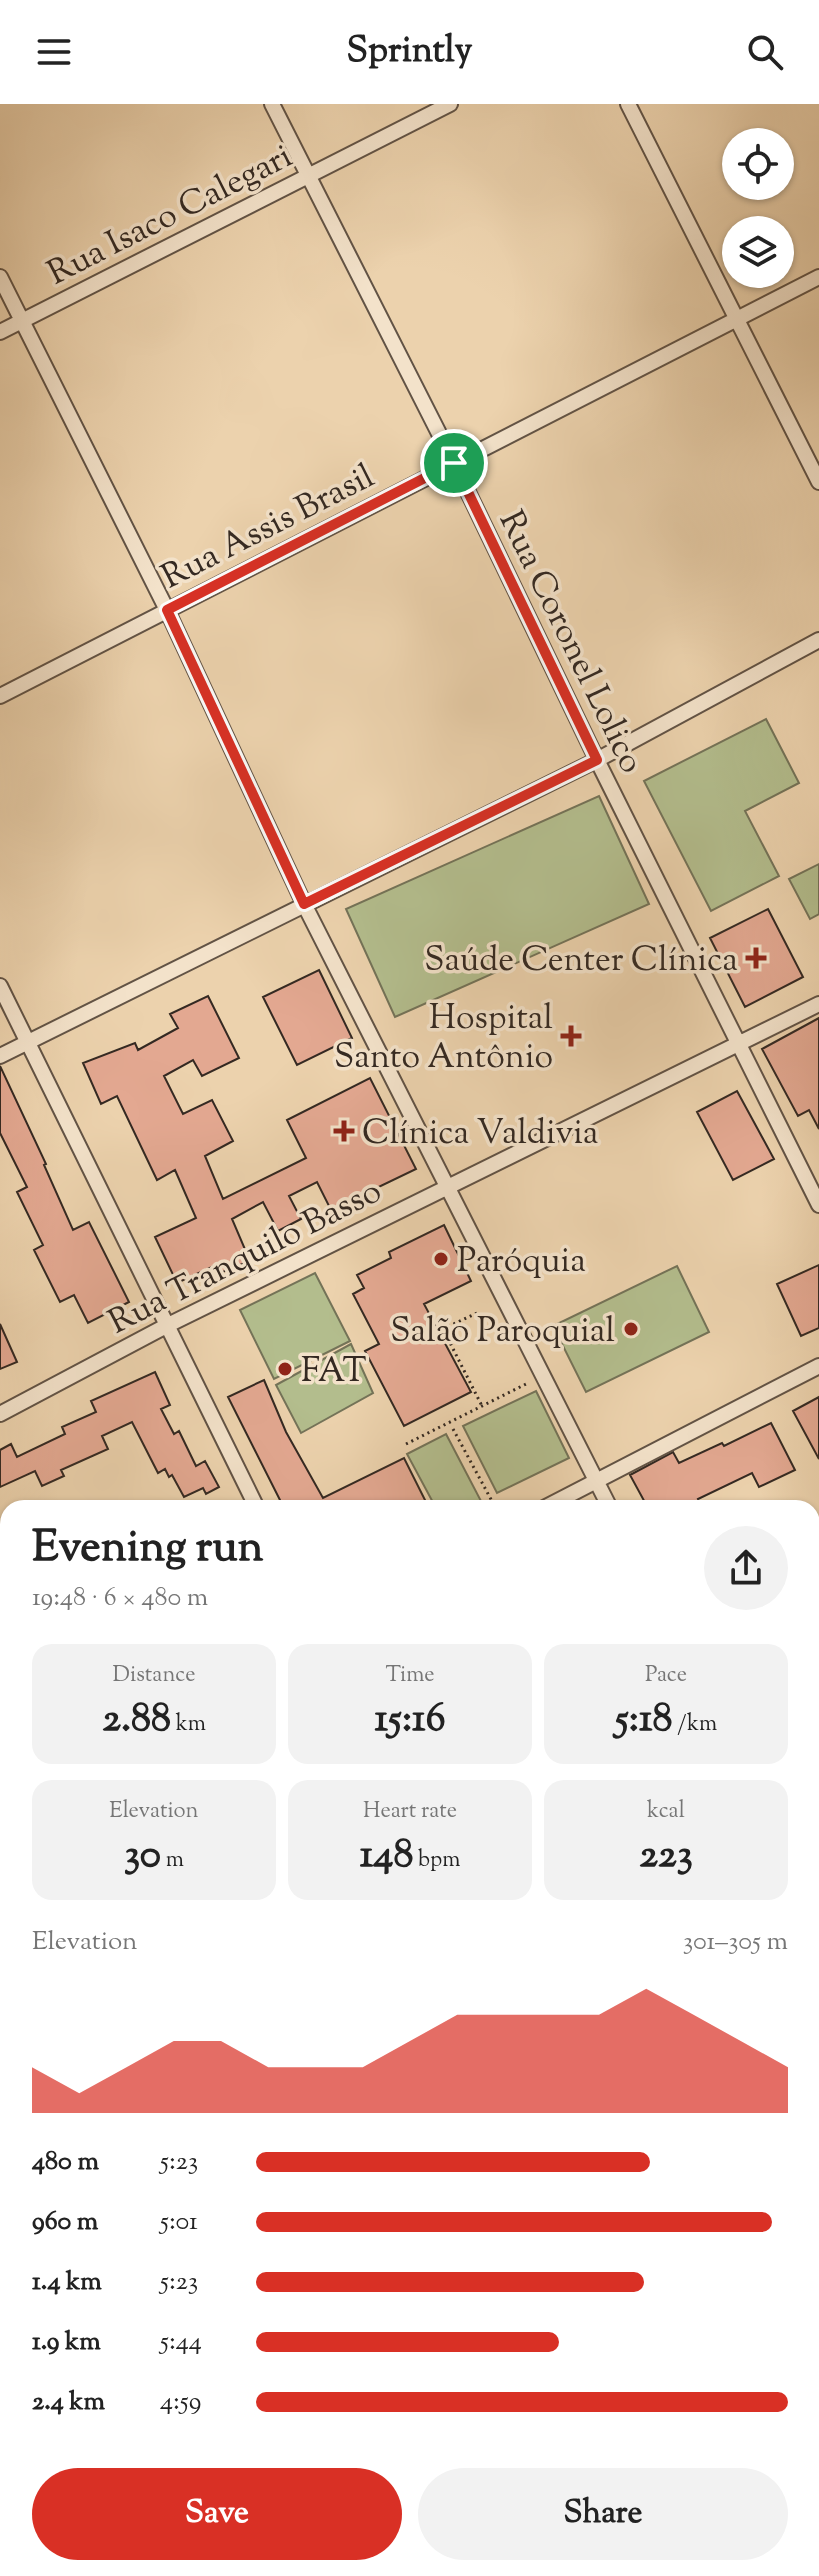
<!DOCTYPE html>
<html lang="en">
<head>
<meta charset="utf-8">
<style>
  body { margin:0; font-family:"Sorts Mill Goudy",serif; background:#f2f2f2; color:#222; height:100vh; display:flex; flex-direction:column; font-size:30px; white-space:nowrap }
  * { box-sizing:border-box; margin:0 }
  p { font-size:26px; color:#767676 }
  .icon { flex:none; width:44px; height:44px; fill:none; stroke:currentColor; stroke-width:2; stroke-linecap:round; stroke-linejoin:round }
  .map { position:relative; flex:1; overflow:hidden }
  .panel { position:absolute; left:0px; top:1396px; width:820px; height:1076px; display:flex; flex-direction:column; background:#fff; border-radius:24px 24px 0 0; box-shadow:0 2px 6px #0004 }
  .panel>* { flex:none }
  .tools { position:absolute; left:722px; top:24px; display:grid; gap:16px }
  .tools a { display:grid; place-items:center; width:72px; height:72px; border-radius:50%; background:#fff; box-shadow:0 2px 6px #0004; font-size:40px }
  .pin { position:absolute; display:grid; place-items:center; width:68px; height:68px; color:#fff; margin:-34px; border:4px solid #fff; border-radius:50%; box-shadow:0 2px 8px #0007 }
  .round { display:grid; place-items:center; flex:none; width:84px; height:84px; border-radius:42px; background:#f2f2f2 }
  .summary { display:flex; align-items:center; justify-content:space-between; height:136px; padding:0 32px }
  h1 { font-size:44px; font-weight:700; line-height:60px }
  .metrics { display:grid; grid-template-columns:repeat(3,1fr); gap:12px; height:136px; padding:8px 32px }
  .metrics div { display:grid; align-content:center; border-radius:20px; background:#f2f2f2; text-align:center }
  .metrics b { font-size:40px; font-weight:700 }
  .metrics small { font-size:22px; font-weight:400 }
  .metrics p { font-size:22px }
  .chart { height:224px; padding:16px 32px }
  .chart p { display:flex; justify-content:space-between }
  .chart svg { width:100%; height:144px; margin-top:8px; fill:#d93025; opacity:.7 }
  .primary-button { display:flex; gap:16px; margin-top:auto; padding:16px 32px }
  .primary-button a { flex:1; height:92px; border-radius:48px; background:#d93025; color:#fff; font-size:32px; font-weight:700; line-height:92px; text-align:center }
  .primary-button a+a { background:#f2f2f2; color:#222 }
  ul { padding:0 32px; list-style:none; font-size:26px }
  li { display:grid; grid-template-columns:128px 96px 1fr; align-items:center; height:60px }
  li i { height:20px; border-radius:10px; background:#d93025 }
  header { display:flex; justify-content:space-between; align-items:center; height:104px; padding:0 32px; background:#fff; font-size:36px; font-weight:700 }
  .map>svg:first-child { display:block }
  .green { fill:#b3bd8d; stroke:#747358; stroke-width:2 }
  .lines { fill:none; stroke-linecap:round; stroke-linejoin:round }
  .river { stroke:#99b7ae; stroke-width:32 }
  .building { fill:#e3a891; stroke:#342922; stroke-width:2 }
  .minor-casing { stroke:#625345; stroke-width:18 }
  .secondary-casing { stroke:#342922; stroke-width:24 }
  .path { stroke:#342922; stroke-width:3; stroke-dasharray:2 4; stroke-linecap:butt }
  .minor { stroke:#f3e2ca; stroke-width:14 }
  .secondary { stroke:#f3e2ca; stroke-width:20 }
  .route-casing { stroke:#fff; stroke-width:16 }
  .route { stroke:#d93025; stroke-width:10 }
  .poi-dot { fill:#8f2418; stroke:#f3e2ca; stroke-width:3 }
  .labels { text-anchor:middle; stroke-width:7; stroke-linejoin:round; paint-order:stroke }
  .street-label { font-size:34px; fill:#342922; stroke:#f3e2ca }
  .poi-label { font-size:34px; fill:#342922; stroke:#f3e2ca; text-anchor:end }
</style>
</head>
<body>
<header><svg class="icon" aria-label="menu" viewBox="0 0 24 24"><path d="M4 6h16M4 12h16M4 18h16"/></svg>Sprintly<svg class="icon" aria-label="search" viewBox="0 0 24 24"><circle cx="10" cy="10" r="6"/><path d="M15 15l6 6"/></svg></header>
<div class="map">
<svg width="819" height="2472" viewBox="0 0 819 2472">
  <rect width="100%" height="100%" fill="#ecd2ad"/>
  <filter id="stains"><feTurbulence type="fractalNoise" baseFrequency=".0025" numOctaves="4"/><feColorMatrix values="0 0 0 0 .2 0 0 0 0 .09 0 0 0 0 .02 0 0 0 .5 -.17"/></filter>
  <radialGradient id="worn" r=".72"><stop offset=".6" stop-color="#630" stop-opacity="0"/><stop offset="1" stop-color="#630" stop-opacity=".3"/></radialGradient>
  <!-- green -->
  <path class="green" d="M766 615 799 679 745 707 779 772 711 807 644 677Z
    M599 692 649 800 395 913 346 805Z
    M819 760V810L810 815 789 775Z
    M677 1162 709 1228 586 1288 553 1222Z
    M315 1169 350 1237 274 1275 240 1206Z
    M351 1240 373 1289 301 1329 276 1281Z
    M536 1287 569 1354 497 1389 463 1322Z
    M446 1330 482 1399 472 1404H436L407 1350Z"/>
  <g class="lines">
    <!-- river -->
    <path class="river" d="M812 2196 819 2183"/>
  </g>
  <!-- building -->
  <path class="building" d="M768 805 803 873 745 903 710 834Z
    M319 866 352 934 297 961 263 893Z
    M208 892 239 954 202 972 193 956 164 972 183 1010 212 996 233 1037 205 1052 223 1095 306 1054 287 1016 370 974 416 1065 331 1106 317 1078 289 1092 301 1115 278 1127 263 1098 232 1115 250 1157 220 1169 216 1161 177 1179 155 1133 196 1114 175 1066 157 1076 117 992 101 1000 83 959 135 939 138 946 178 924 170 910Z
    M819 914V1025L809 1006 798 1012 762 945Z
    M0 962 46 1060 44 1061 73 1126 89 1118 129 1198 88 1219 74 1191 60 1198 34 1146 43 1141 17 1088 27 1083 0 1029Z
    M737 987 774 1055 733 1076 697 1008Z
    M444 1121 471 1177 424 1200 471 1288 404 1322 365 1247 379 1240 353 1190 364 1184 357 1171 391 1154 389 1148Z
    M819 1161V1224L801 1232 777 1180Z
    M0 1220 17 1258 0 1265Z
    M155 1268 170 1301 161 1305 174 1330 179 1327 196 1362 205 1357 219 1383 206 1390 203 1384 184 1393 172 1371 169 1373 165 1365 158 1369 132 1318 102 1332 108 1345 61 1366 64 1372 42 1382 35 1367 0 1383V1346L11 1340 17 1353 65 1330 62 1323 96 1308 91 1297Z
    M264 1276 286 1328 323 1394 404 1354 429 1404H284L228 1293Z
    M819 1293V1355L793 1307Z
    M771 1319 795 1366 759 1383 752 1369 698 1395 703 1404H648L630 1371 673 1348 679 1359 722 1339 724 1342Z"/>
  <g class="lines">
    <!-- minor casing -->
    <g class="minor-casing">
      <path id="minor" d="M272 0 454 359 597 656 819 1101
        M628 0 819 378
        M0 173 167 506 304 800 610 1404
        M0 228 450 0
        M0 592 819 173
        M0 882 257 1404
        M0 952 597 656 819 536
        M0 1310 166 1222 819 900
        M544 1404 819 1262
        M812 1627 819 1623
        M0 1632 8 1648
        M0 1683 8 1679
        M812 1806 819 1820
        M0 2042 8 2038
        M0 2341 8 2359
        M812 2354 819 2350
        M62 2464 66 2472
        M779 2464 783 2472
        M400 2472 412 2464
        M579 2472 595 2464"/>
    </g>
    <!-- secondary casing -->
    <g class="secondary-casing">
      <path id="secondary" d="M812 1973 819 1970
        M812 2027 819 2024
        M0 2398 8 2394
        M0 2442 8 2438"/>
    </g>
    <!-- path -->
    <path class="path" d="M477 1209 443 1225 482 1302
      M453 1325 493 1399
      M406 1340 528 1279"/>
    <!-- minor -->
    <use href="#minor" class="minor"/>
    <!-- secondary -->
    <use href="#secondary" class="secondary"/>
  </g>
  <g class="lines">
    <!-- route casing -->
    <g class="route-casing">
      <path id="route" d="M454 359 597 656 304 800 167 506Z"/>
    </g>
    <!-- route -->
    <use href="#route" class="route"/>
  </g>
  <!-- markers -->
  <g class="poi-dot">
    <path d="M752 842h8v8h8v8h-8v8h-8v-8h-8v-8h8z"/>
    <path d="M567 920h8v8h8v8h-8v8h-8v-8h-8v-8h8z"/>
    <path d="M340 1015h8v8h8v8h-8v8h-8v-8h-8v-8h8z"/>
    <circle cx="441" cy="1155" r="8"/>
    <circle cx="631" cy="1225" r="8"/>
    <circle cx="285" cy="1265" r="8"/>
  </g>
  <g class="labels">
    <!-- street labels -->
    <g class="street-label">
      <text transform="translate(169 109) rotate(-27)" y="12">Rua Isaco Calegari</text>
      <text transform="translate(267 421) rotate(-27)" y="12">Rua Assis Brasil</text>
      <text transform="translate(573 537) rotate(64)" y="12">Rua Coronel Lolico</text>
      <text transform="translate(244 1151) rotate(-27)" y="12">Rua Tranquilo Basso</text>
    </g>
    <!-- poi labels -->
    <g class="poi-label">
      <text x="738" y="866">Saúde Center Clínica</text>
      <text x="553" y="924">Hospital<tspan x="553" dy="39">Santo Antônio</tspan></text>
      <text x="362" y="1039" text-anchor="start">Clínica Valdivia</text>
      <text x="457" y="1167" text-anchor="start">Paróquia</text>
      <text x="615" y="1237">Salão Paroquial</text>
      <text x="301" y="1277" text-anchor="start">FAT</text>
    </g>
  </g>
  <rect width="100%" height="100%" filter="url(#stains)"/>
  <rect width="100%" height="100%" fill="url(#worn)"/>
</svg>
<div class="tools">
<a><svg class="icon" aria-label="locate" viewBox="0 0 24 24"><circle cx="12" cy="12" r="6"/><path d="M12 2v4M12 18v4M2 12h4M18 12h4"/></svg></a>
<a><svg class="icon" aria-label="layers" viewBox="0 0 24 24"><path d="M12 4l9 5-9 5-9-5zM3 14l9 5 9-5"/></svg></a>
</div>
<div class="pin" style="left:454px;top:359px;background:#1e9e55"><svg class="icon" aria-label="arrive" viewBox="0 0 24 24"><path d="M6 21V4h12l-3 4 3 4H6"/></svg></div>
<section class="panel">
<div class="summary"><div><h1>Evening run</h1><p>19:48 · 6 × 480 m</p></div><a class="round"><svg class="icon" aria-label="share" viewBox="0 0 24 24"><path d="M12 15V3M7 8l5-5 5 5M5 13v7h14v-7"/></svg></a></div>
<div class="metrics">
<div><p>Distance</p><b>2.88<small> km</small></b></div>
<div><p>Time</p><b>15:16</b></div>
<div><p>Pace</p><b>5:18<small> /km</small></b></div>
</div>
<div class="metrics">
<div><p>Elevation</p><b>30<small> m</small></b></div>
<div><p>Heart rate</p><b>148<small> bpm</small></b></div>
<div><p>kcal</p><b>223</b></div>
</div>
<div class="chart"><p><span>Elevation</span>301–305 m</p>
<svg viewBox="0 0 160 44" preserveAspectRatio="none"><path d="M0 44V30L10 38L20 30L30 22L40 22L50 30L60 30L70 30L80 22L90 14L100 14L110 14L120 14L130 6L140 14L150 22L160 30V44z"/></svg>
</div>
<ul>
<li><b>480 m</b>5:23<i style="width:74%"></i></li>
<li><b>960 m</b>5:01<i style="width:97%"></i></li>
<li><b>1.4 km</b>5:23<i style="width:73%"></i></li>
<li><b>1.9 km</b>5:44<i style="width:57%"></i></li>
<li><b>2.4 km</b>4:59<i style="width:100%"></i></li>
</ul>
<div class="primary-button"><a>Save</a><a>Share</a></div>
</section>
</div>
</body>
</html>
